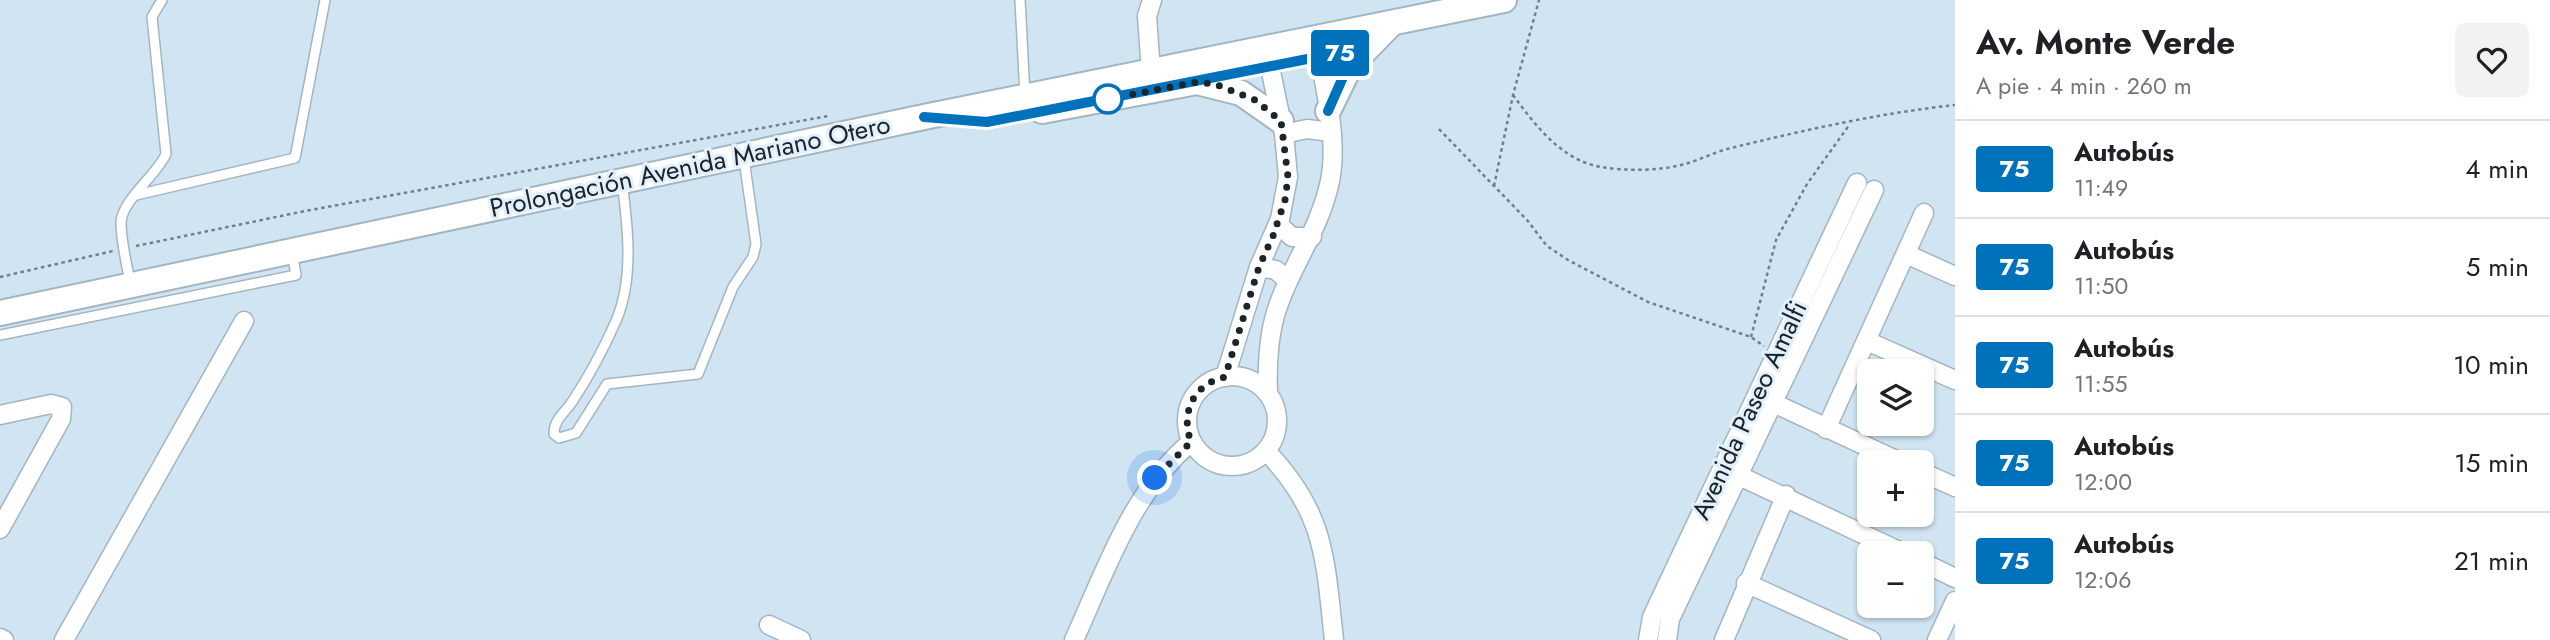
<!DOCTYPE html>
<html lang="es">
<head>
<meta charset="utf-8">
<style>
	body { margin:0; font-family:Jost,sans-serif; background:#f2f2f2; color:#202124; height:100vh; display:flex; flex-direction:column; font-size:26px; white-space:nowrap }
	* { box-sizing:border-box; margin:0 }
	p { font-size:23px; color:#757577 }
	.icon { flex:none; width:38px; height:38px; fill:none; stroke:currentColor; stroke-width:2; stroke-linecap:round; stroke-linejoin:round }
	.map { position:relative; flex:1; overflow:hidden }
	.panel { display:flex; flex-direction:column; background:#fff; width:595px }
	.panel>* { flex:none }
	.badge { padding:0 14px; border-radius:5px; font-size:24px; line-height:46px }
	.tools { position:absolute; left:1857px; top:359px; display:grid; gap:14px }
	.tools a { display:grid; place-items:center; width:77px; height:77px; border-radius:10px; background:#fff; box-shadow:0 2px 5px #0004; font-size:35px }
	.you { position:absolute; width:35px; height:35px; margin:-18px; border:5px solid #fff; border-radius:50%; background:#1a73e8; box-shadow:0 0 0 10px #1a73e833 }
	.map>.badge { position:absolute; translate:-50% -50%; box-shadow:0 0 0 4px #fff }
	.round { display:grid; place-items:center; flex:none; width:74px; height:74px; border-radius:10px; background:#f2f2f2 }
	.head { display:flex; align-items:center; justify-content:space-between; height:119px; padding:0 21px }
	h1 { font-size:33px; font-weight:700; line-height:52px }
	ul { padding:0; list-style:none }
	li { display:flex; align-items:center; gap:21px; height:98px; padding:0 21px; border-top:2px solid #e0e0e0 }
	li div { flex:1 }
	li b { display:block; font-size:26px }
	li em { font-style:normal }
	li .badge { min-width:77px; font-weight:700; text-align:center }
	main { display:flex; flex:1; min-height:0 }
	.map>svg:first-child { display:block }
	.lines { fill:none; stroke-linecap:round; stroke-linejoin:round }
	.lane-casing { stroke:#a2b5c3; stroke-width:12 }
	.street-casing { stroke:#a2b5c3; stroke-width:21 }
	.secondary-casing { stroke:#a2b5c3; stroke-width:28 }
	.path { stroke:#727f88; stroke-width:2.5; stroke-dasharray:3.5 3.5; stroke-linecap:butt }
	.lane { stroke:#fff; stroke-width:9 }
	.street { stroke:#fff; stroke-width:18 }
	.secondary { stroke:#fff; stroke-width:24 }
	.line-casing { stroke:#fff; stroke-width:16 }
	.line { stroke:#0072bc; stroke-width:10 }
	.walk { stroke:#1d2429; stroke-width:7; stroke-dasharray:0 12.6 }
	.stop-dot { fill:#fff; stroke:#0072bc; stroke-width:3.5 }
	.labels { text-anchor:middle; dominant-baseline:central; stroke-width:6; stroke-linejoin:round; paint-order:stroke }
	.street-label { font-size:26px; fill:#1d2429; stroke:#e1f0fc }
</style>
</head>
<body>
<main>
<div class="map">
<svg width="1955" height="640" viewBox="0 0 1955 640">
	<rect width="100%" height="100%" fill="#d0e4f2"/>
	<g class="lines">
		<g class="lane-casing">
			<g id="lane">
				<path d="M1020 0 1025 96"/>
				<path d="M1212 78 1356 49"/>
				<path d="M622 182C628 227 634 279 616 321 604 348 588 378 572 402 564 414 554 419 554 434L559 438 576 433 607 384 698 374 733 287 753 257 756 244 744 159"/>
				<path d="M136 195 295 158 325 0"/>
				<path d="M130 283C127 264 121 242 121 223 121 201 157 175 166 154L152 17 162 0"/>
				<path d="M0 335 296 275 292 252"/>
			</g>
		</g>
		<g class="street-casing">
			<g id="street">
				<path d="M1151 72 1147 16 1152 0"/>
				<path d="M1284 134 1307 129 1331 132"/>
				<path d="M1278 224 1292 237H1312"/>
				<path d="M1906 254 1955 276"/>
				<path d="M1259 267 1276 270 1288 281"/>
				<path d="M1867 341 1955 380"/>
				<circle cx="1232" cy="421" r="45"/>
				<path d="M1225 377 1259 267 1280 219 1288 177 1284 134 1266 48"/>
				<path d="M1268 394C1267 366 1268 336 1277 309 1292 263 1319 232 1330 181 1339 135 1323 83 1316 37"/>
				<path d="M1765 399 1900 462"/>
				<path d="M0 415 51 404 62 407 61 419 0 529"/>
				<path d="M1826 429 1924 213"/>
				<path d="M1266 451C1326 513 1325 559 1334 640"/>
				<path d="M1729 471 1903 553"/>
				<path d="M1922 472 1955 487"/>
				<path d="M1922 562 1955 578"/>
				<path d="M1746 583 1871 640"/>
				<path d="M769 625 801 640"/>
				<path d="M0 638 4 640"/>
				<path d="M64 640 244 321"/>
				<path d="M1074 640C1106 570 1131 493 1191 442"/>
				<path d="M1648 640 1652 617 1857 183"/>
				<path d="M1667 640 1670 619 1874 190"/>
				<path d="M1724 640 1786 495"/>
				<path d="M1937 640 1955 601"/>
			</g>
		</g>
		<g class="secondary-casing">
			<g id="secondary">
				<path d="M1042 111 1197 82 1241 93 1281 121"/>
				<path d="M1328 111 1350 66 1392 23"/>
				<path d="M0 313 924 117 1504 0"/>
			</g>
		</g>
		<g class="path">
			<path d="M1513 95C1535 125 1561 160 1601 167 1625 171 1658 171 1681 165 1698 161 1714 152 1731 148 1805 130 1880 113 1955 105"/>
			<path d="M1439 129 1527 220 1547 246 1568 260 1648 302 1751 337 1764 346"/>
			<path d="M1494 186 1513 95 1539 0"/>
			<path d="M136 246 305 211 828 116"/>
			<path d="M0 277 113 251"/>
			<path d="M1751 337 1776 240 1807 184 1850 124"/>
		</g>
		<use href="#lane" class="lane"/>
		<use href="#street" class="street"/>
		<use href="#secondary" class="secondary"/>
	</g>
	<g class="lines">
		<g class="line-casing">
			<path id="line" d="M924 117 987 122 1368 47 1343 77 1328 111"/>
		</g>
		<use href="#line" class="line"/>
		<path class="walk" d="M1108 99 1197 82 1215 84 1255 100 1281 121 1288 177 1285 200 1273 236 1259 267 1225 377C1194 384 1180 412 1191 442L1155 478"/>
	</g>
	<circle class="stop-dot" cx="1108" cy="99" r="14"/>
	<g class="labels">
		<g class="street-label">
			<text transform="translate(690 166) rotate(-12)">Prolongación Avenida Mariano Otero</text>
			<text transform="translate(1749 410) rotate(-65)">Avenida Paseo Amalfi</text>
		</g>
	</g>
</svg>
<div class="tools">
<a><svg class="icon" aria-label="layers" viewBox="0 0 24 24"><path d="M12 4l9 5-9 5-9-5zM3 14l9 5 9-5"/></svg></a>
<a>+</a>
<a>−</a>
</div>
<div class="you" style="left:1155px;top:478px"></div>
<b class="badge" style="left:1340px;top:53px;background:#0072bc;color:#fff">75</b>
</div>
<section class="panel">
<div class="head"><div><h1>Av. Monte Verde</h1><p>A pie · 4 min · 260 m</p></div><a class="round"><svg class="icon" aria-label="heart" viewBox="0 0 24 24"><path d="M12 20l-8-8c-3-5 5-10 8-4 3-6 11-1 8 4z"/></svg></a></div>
<ul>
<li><span class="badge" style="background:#0072bc;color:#fff">75</span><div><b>Autobús</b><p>11:49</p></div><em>4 min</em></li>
<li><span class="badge" style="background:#0072bc;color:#fff">75</span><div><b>Autobús</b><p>11:50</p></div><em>5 min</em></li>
<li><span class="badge" style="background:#0072bc;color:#fff">75</span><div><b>Autobús</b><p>11:55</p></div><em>10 min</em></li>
<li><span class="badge" style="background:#0072bc;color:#fff">75</span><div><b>Autobús</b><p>12:00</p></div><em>15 min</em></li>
<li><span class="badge" style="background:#0072bc;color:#fff">75</span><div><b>Autobús</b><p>12:06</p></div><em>21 min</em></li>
</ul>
</section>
</main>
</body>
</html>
